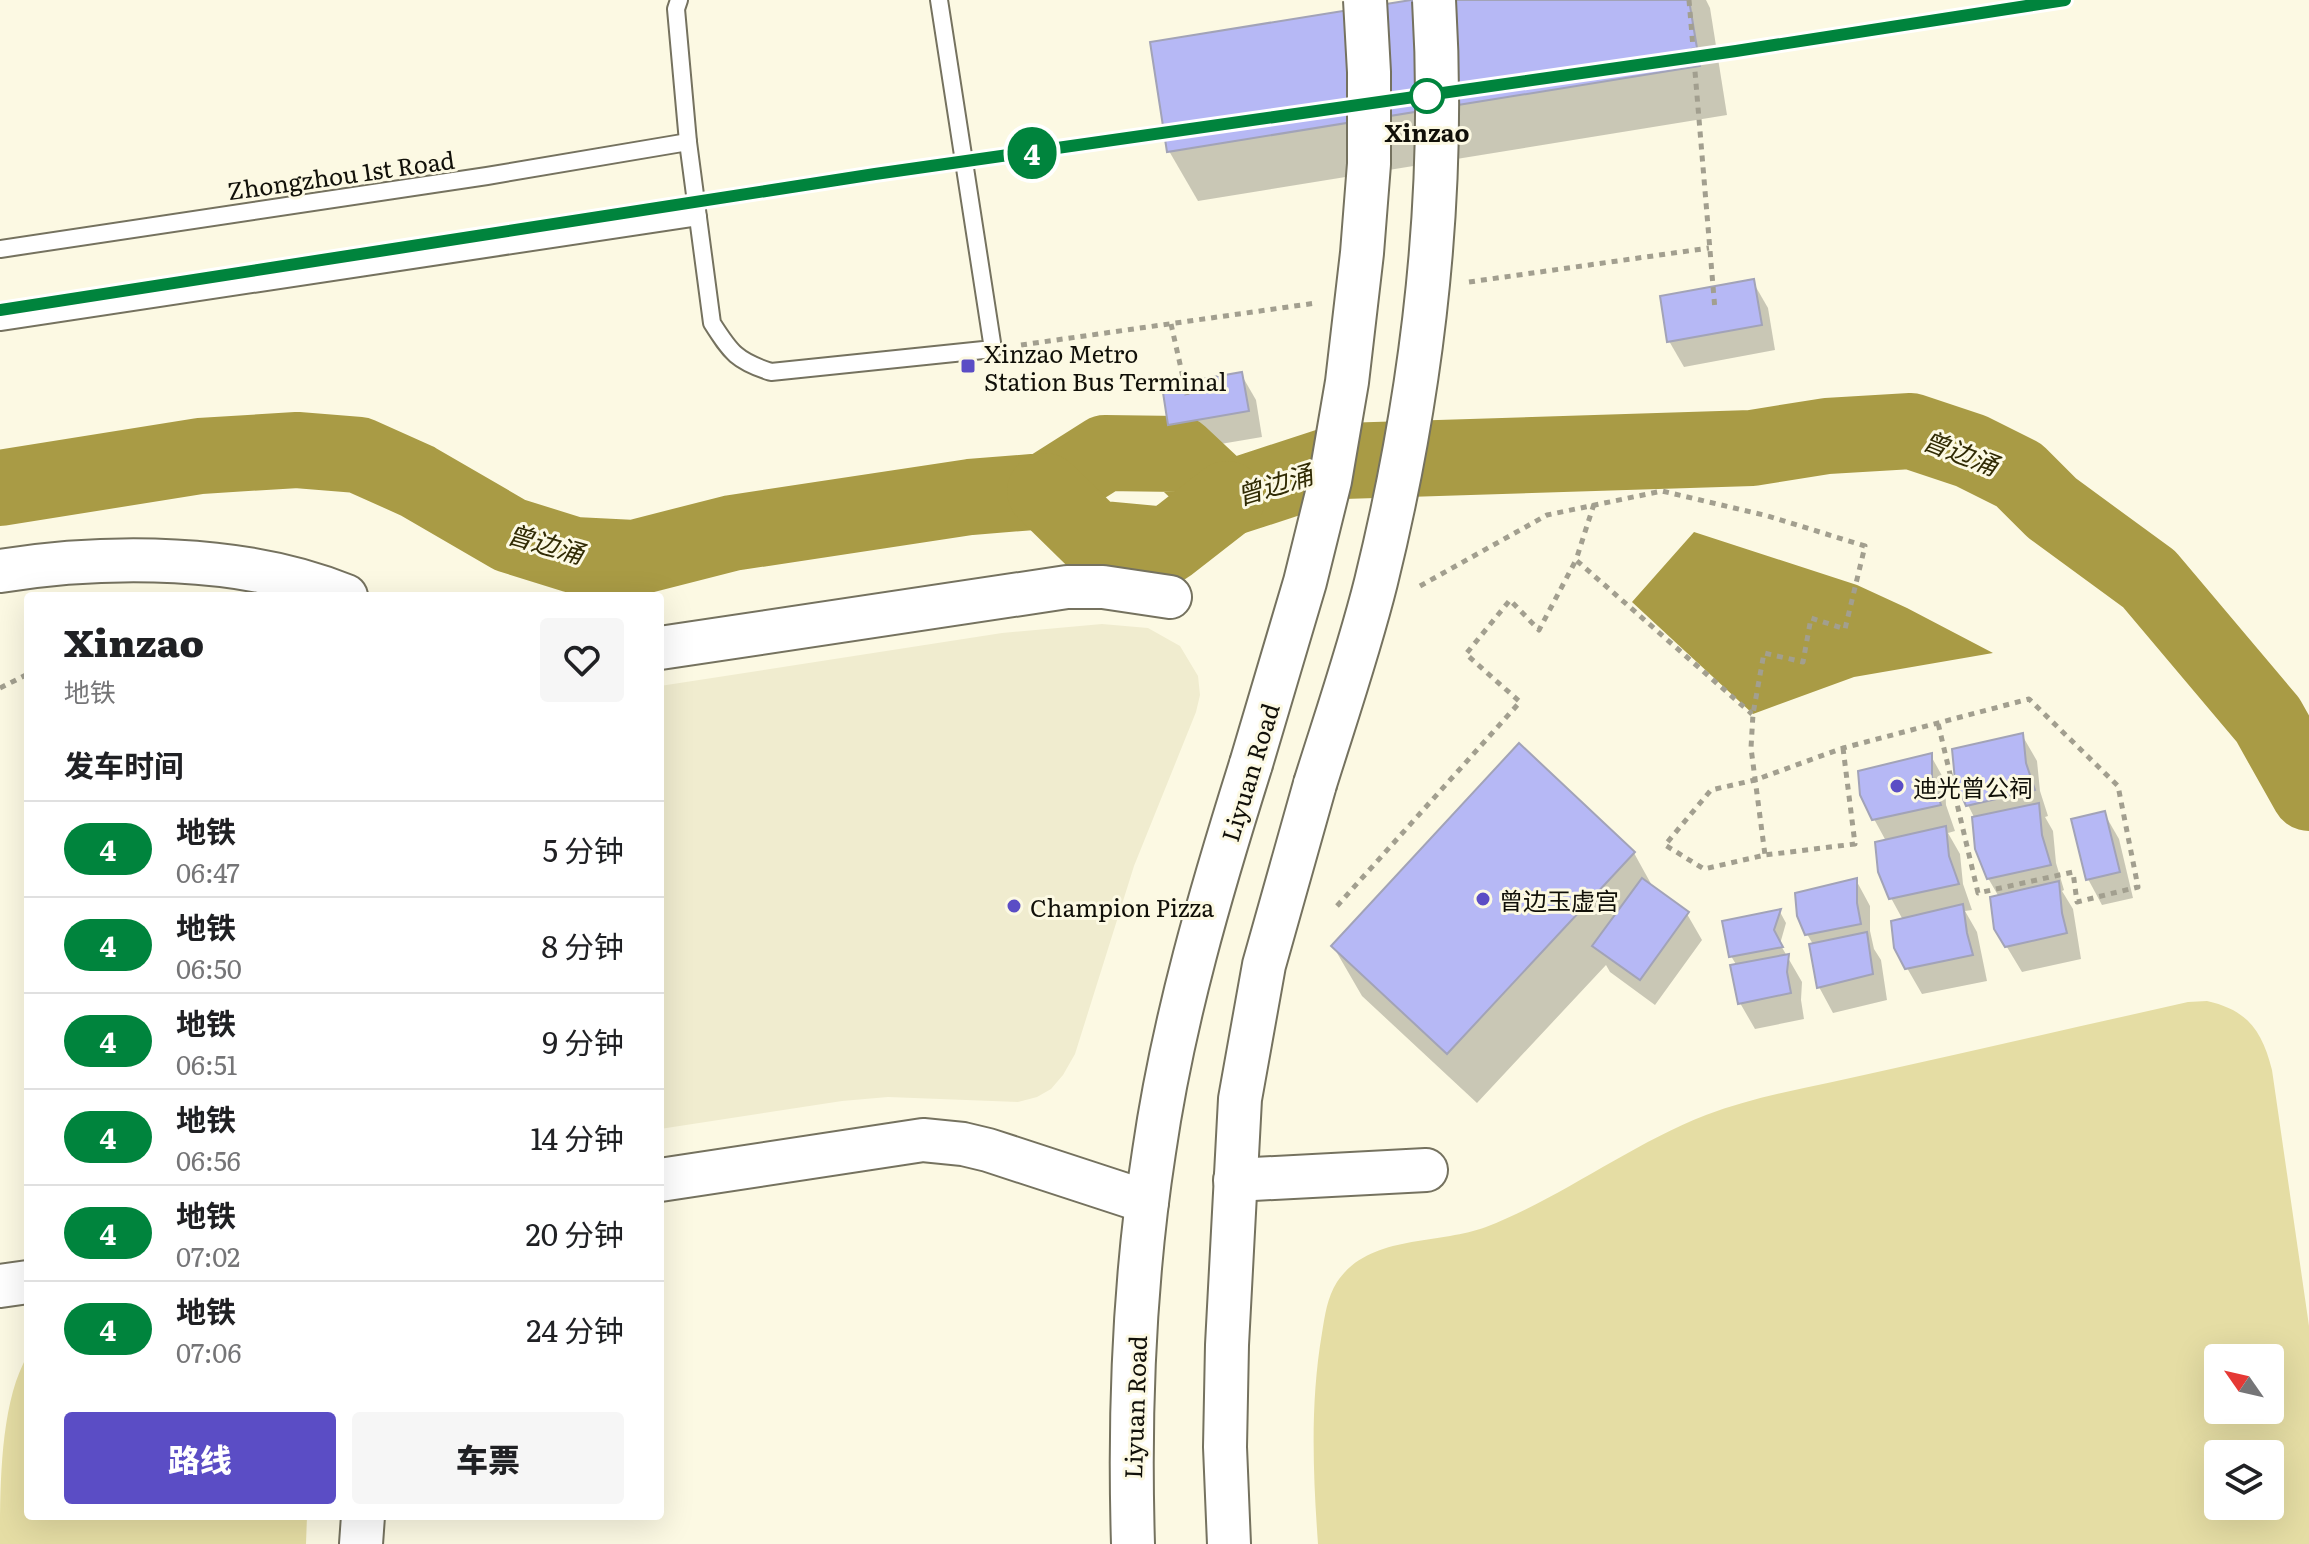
<!DOCTYPE html>
<html lang="zh">
<head>
<meta charset="utf-8">
<style>
	body { margin:0; font-family:Literata,"Noto Sans SC",serif; background:#f6f6f6; color:#202124; height:100vh; display:flex; flex-direction:column; font-size:30px; white-space:nowrap }
	* { box-sizing:border-box; margin:0 }
	p { font-size:26px; color:#757577 }
	.icon { flex:none; width:44px; height:44px; fill:none; stroke:currentColor; stroke-width:2; stroke-linecap:round; stroke-linejoin:round }
	.map { position:relative; flex:1; overflow:hidden }
	.side { position:absolute; left:24px; top:592px; width:640px; height:928px; display:flex; flex-direction:column; background:#fff; border-radius:8px; box-shadow:0 8px 32px #0002 }
	.side>* { flex:none }
	.badge { padding:0 16px; border-radius:26px; font-size:28px; line-height:52px }
	.needle { width:52px; rotate:304deg }
	.buttons { position:absolute; left:2204px; top:1344px; display:grid; gap:16px }
	.buttons a { display:grid; place-items:center; width:80px; height:80px; border-radius:8px; background:#fff; box-shadow:0 8px 32px #0002; font-size:40px }
	.map>.badge { position:absolute; translate:-50% -50%; box-shadow:0 0 0 4px #fff }
	h2 { padding:0 40px; font-size:30px; line-height:72px }
	.round { display:grid; place-items:center; flex:none; width:84px; height:84px; border-radius:8px; background:#f6f6f6 }
	.head { display:flex; align-items:center; justify-content:space-between; height:136px; padding:0 40px }
	h1 { font-size:38px; font-weight:800; line-height:60px }
	.cta { display:flex; gap:16px; margin-top:auto; padding:16px 40px }
	.cta a { flex:1; height:92px; border-radius:8px; background:#5b4dc5; color:#fff; font-size:32px; font-weight:800; line-height:92px; text-align:center }
	.cta a+a { background:#f6f6f6; color:#202124 }
	ul { padding:0; list-style:none }
	li { display:flex; align-items:center; gap:24px; height:96px; padding:0 40px; border-top:2px solid #e0e0e0 }
	li div { flex:1 }
	li b { display:block; font-size:30px }
	li em { font-style:normal }
	li .badge { min-width:88px; font-weight:700; text-align:center }
	.map>svg:first-child { display:block }
	.built { fill:#f0eccf }
	.green { fill:#e5dda4; fill-rule:evenodd }
	.water { fill:#a99b45 }
	.shadow { fill:#0003 }
	.lines { fill:none; stroke-linecap:round; stroke-linejoin:round }
	.river { stroke:#a99b45; stroke-width:76 }
	.building { fill:#b6b8f5; stroke:#a2a3b7; stroke-width:2 }
	.service-casing { stroke:#75725f; stroke-width:20 }
	.tertiary-casing { stroke:#75725f; stroke-width:46 }
	.path { stroke:#a29f8f; stroke-width:5; stroke-dasharray:6 6; stroke-linecap:butt }
	.service { stroke:#fff; stroke-width:16 }
	.tertiary { stroke:#fff; stroke-width:42 }
	.tertiary-bridge-casing { stroke:#75725f; stroke-width:46; stroke-linecap:butt }
	.tertiary-bridge { stroke:#fff; stroke-width:42 }
	.line-casing { stroke:#fff; stroke-width:18 }
	.line { stroke:#00843d; stroke-width:12 }
	.stop-dot { fill:#fff; stroke:#00843d; stroke-width:4 }
	.poi-dot { fill:#5b4dc5; stroke:#fcf9e3; stroke-width:3 }
	.labels { text-anchor:middle; dominant-baseline:central; stroke-width:6; stroke-linejoin:round; paint-order:stroke }
	.stop-label { font-size:24px; font-weight:bold; fill:#111009; stroke:#fcf9e3 }
	.street-label { font-size:24px; fill:#111009; stroke:#fcf9e3 }
	.poi-label { font-size:24px; fill:#111009; stroke:#fcf9e3; text-anchor:start }
	.water-label { font-size:26px; font-style:italic; fill:#312b04; stroke:#fcf9e3 }
</style>
</head>
<body>
<div class="map">
<svg width="2309" height="1544" viewBox="0 0 2309 1544">
	<rect width="100%" height="100%" fill="#fcf9e3"/>
	<path class="built" d="M1102 624 1148 628 1180 646 1198 676 1200 695 1196 712 1134 866 1075 1054 1063 1075 1051 1089 1037 1097 1018 1102 888 1097 842 1101 660 1129V686L1002 633Z"/>
	<g class="green">
		<path d="M2207 1001C2247 1010 2262 1030 2272 1070L2309 1326V1544H1318C1313 1474 1310 1403 1322 1333 1325 1315 1327 1298 1337 1282 1369 1234 1438 1245 1486 1227 1563 1197 1629 1145 1706 1115 1762 1094 1823 1085 1882 1071 1984 1048 2086 1025 2188 1002ZM2218 1358H2270V1410H2218ZM2218 1454H2270V1506H2218Z"/>
		<path d="M28 1355V1516H307L306 1544H0C0 1487 0 1401 28 1355Z"/>
	</g>
	<path class="water" d="M1694 532 1857 585 1907 608 1993 653 1854 677 1753 714 1632 602Z"/>
	<g class="shadow">
		<path d="M1423 0H1706L1710 8 1727 115 1198 201 1169 151Z"/>
		<path d="M1753 282 1768 308 1775 350 1684 367 1669 341Z"/>
		<path d="M1241 374 1256 400 1262 437 1185 450 1170 424Z"/>
		<path d="M2022 735 2037 761 2040 791 2048 816 2045 817 2053 831 2056 863 2064 890 2062 891 2073 909 2081 959 2022 972 1996 929 1999 897 1988 878 1975 819 1968 805Z"/>
		<path d="M1519 746 1634 853 1655 891 1687 914 1702 940 1655 1005 1610 972 1606 965 1477 1103 1362 996 1333 946Z"/>
		<path d="M1931 756 1945 781 1946 805 1955 831 1948 833 1960 854 1963 884 1972 910 1965 911 1977 932 1987 981 1922 994 1907 968 1903 920 1891 898 1886 841 1874 819Z"/>
		<path d="M2104 813 2119 839 2133 898 2102 905 2088 879Z"/>
		<path d="M1856 880 1870 906V931L1874 949 1881 960 1887 1000 1833 1013 1819 987 1814 946 1807 934Z"/>
		<path d="M1780 912 1786 923 1780 944 1802 982 1801 1000 1804 1019 1755 1029 1740 1003 1737 966 1731 956Z"/>
	</g>
	<g class="lines">
		<g class="river">
			<path d="M0 488 200 456 297 450 359 455 417 481 510 535 574 555 634 558 732 533 970 497 1045 491 1105 453 1179 454 1227 499 1343 461 1752 448 1827 436 1911 431 1971 451 2019 475 2052 508 2149 579 2268 720 2309 793"/>
			<path d="M1045 491 1093 538 1168 545 1227 499"/>
		</g>
	</g>
	<g class="building">
		<path d="M1411 0H1689L1700 66 1167 152 1150 42Z"/>
		<path d="M1754 279 1762 325 1667 342 1660 296Z"/>
		<path d="M1242 372 1249 411 1168 425 1162 386Z"/>
		<path d="M2023 733 2026 763 2035 790 1966 806 1955 780 1952 749Z"/>
		<path d="M1519 743 1635 852 1447 1054 1331 946Z"/>
		<path d="M1932 753V777L1941 805 1872 820 1860 795 1858 771Z"/>
		<path d="M2039 803 2042 835 2051 865 1987 879 1975 849 1972 817Z"/>
		<path d="M2105 811 2120 872 2086 880 2071 819Z"/>
		<path d="M1946 826 1949 856 1959 884 1889 899 1878 872 1875 842Z"/>
		<path d="M1642 878 1689 912 1640 980 1592 946Z"/>
		<path d="M1857 878V903L1861 924 1805 935 1797 916 1795 893Z"/>
		<path d="M2059 881 2062 913 2067 933 2005 947 1994 929 1990 897Z"/>
		<path d="M1963 904 1967 933 1973 955 1905 969 1894 948 1891 921Z"/>
		<path d="M1781 909 1774 930 1783 947 1729 957 1722 921Z"/>
		<path d="M1867 932 1873 974 1817 988 1809 944Z"/>
		<path d="M1789 954 1787 972 1791 993 1738 1004 1730 965Z"/>
	</g>
	<g class="lines">
		<g class="service-casing">
			<g id="service">
				<path d="M679 0 676 9 688 142 712 323C731 353 737 361 771 372L993 349 939 0"/>
				<path d="M0 249 487 176 688 142"/>
				<path d="M0 322 698 217"/>
			</g>
		</g>
		<g class="tertiary-casing">
			<g id="tertiary">
				<path d="M0 571C107 554 245 554 346 596"/>
				<path d="M660 648 1067 587H1103L1170 597"/>
				<path d="M660 1180 923 1140 963 1144 988 1150 1147 1202"/>
				<path d="M1235 1180 1426 1170"/>
				<path d="M0 1286 28 1282"/>
				<path d="M361 1544 363 1516"/>
				<path d="M1133 1544C1129 1413 1134 1281 1154 1152 1173 1020 1211 891 1251 764"/>
				<path d="M1229 1544 1225 1447 1227 1345 1240 1099 1264 965 1315 784"/>
			</g>
		</g>
		<g class="path">
			<path d="M1689 0 1715 310"/>
			<path d="M1469 282 1709 248"/>
			<path d="M1171 324 1187 395"/>
			<path d="M1021 345 1316 303"/>
			<path d="M1594 504 1576 560 1752 714"/>
			<path d="M1420 586 1547 515 1662 491 1768 516 1865 546 1845 629 1811 618 1803 662 1764 653 1753 714 1751 748 1765 855"/>
			<path d="M0 688 28 674"/>
			<path d="M1843 748 1855 844 1765 855 1704 869 1665 845 1711 790 1755 780 1843 748 2029 699 2118 786 2138 887 2077 902 2073 872 1978 893 1938 723"/>
			<path d="M1337 906 1520 702 1466 654 1510 600 1539 630 1576 560"/>
		</g>
		<use href="#service" class="service"/>
		<use href="#tertiary" class="tertiary"/>
		<g class="tertiary-bridge-casing">
			<g id="tertiary-bridge">
				<path d="M1251 764 1305 582 1330 481 1347 382 1362 253 1369 164V72L1365 0"/>
				<path d="M1315 784C1336 717 1359 650 1376 582 1423 391 1446 196 1434 0"/>
			</g>
		</g>
		<use href="#tertiary-bridge" class="tertiary-bridge"/>
	</g>
	<g class="lines">
		<g class="line-casing">
			<path id="line" d="M0 310 875 174 1736 51 2065 0"/>
		</g>
		<use href="#line" class="line"/>
	</g>
	<circle class="stop-dot" cx="1427" cy="96" r="16"/>
	<g class="poi-dot">
		<rect x="960" y="358" width="16" height="16" rx="4"/>
		<circle cx="1897" cy="786" r="8"/>
		<circle cx="1483" cy="899" r="8"/>
		<circle cx="1014" cy="906" r="8"/>
	</g>
	<g class="labels">
		<g class="stop-label">
			<text x="1427" y="131">Xinzao</text>
		</g>
		<g class="street-label">
			<text transform="translate(341 174) rotate(-8)">Zhongzhou 1st Road</text>
			<text transform="translate(1249 772) rotate(-73)">Liyuan Road</text>
			<text transform="translate(1134 1407) rotate(-88)">Liyuan Road</text>
		</g>
		<g class="poi-label">
			<text x="984" y="352">Xinzao Metro<tspan x="984" dy="28">Station Bus Terminal</tspan></text>
			<text x="1913" y="786">迪光曾公祠</text>
			<text x="1499" y="899">曾边玉虚宫</text>
			<text x="1030" y="906">Champion Pizza</text>
		</g>
		<g class="water-label">
			<text transform="translate(1961 451) rotate(21)">曾边涌</text>
			<text transform="translate(1274 483) rotate(-17)">曾边涌</text>
			<text transform="translate(546 542) rotate(16)">曾边涌</text>
		</g>
	</g>
</svg>
<div class="buttons">
<a><svg class="needle" viewBox="-14 -14 28 28"><path d="M0-13l5 13h-10z" fill="#e53935"/><path d="M0 13l5-13h-10z" fill="#757577"/></svg></a>
<a><svg class="icon" aria-label="layers" viewBox="0 0 24 24"><path d="M12 4l9 5-9 5-9-5zM3 14l9 5 9-5"/></svg></a>
</div>
<b class="badge" style="left:1032px;top:153px;background:#00843d;color:#fff">4</b>
<section class="side">
<div class="head"><div><h1>Xinzao</h1><p>地铁</p></div><a class="round"><svg class="icon" aria-label="heart" viewBox="0 0 24 24"><path d="M12 20l-8-8c-3-5 5-10 8-4 3-6 11-1 8 4z"/></svg></a></div>
<h2>发车时间</h2>
<ul>
<li><span class="badge" style="background:#00843d;color:#fff">4</span><div><b>地铁</b><p>06:47</p></div><em>5 分钟</em></li>
<li><span class="badge" style="background:#00843d;color:#fff">4</span><div><b>地铁</b><p>06:50</p></div><em>8 分钟</em></li>
<li><span class="badge" style="background:#00843d;color:#fff">4</span><div><b>地铁</b><p>06:51</p></div><em>9 分钟</em></li>
<li><span class="badge" style="background:#00843d;color:#fff">4</span><div><b>地铁</b><p>06:56</p></div><em>14 分钟</em></li>
<li><span class="badge" style="background:#00843d;color:#fff">4</span><div><b>地铁</b><p>07:02</p></div><em>20 分钟</em></li>
<li><span class="badge" style="background:#00843d;color:#fff">4</span><div><b>地铁</b><p>07:06</p></div><em>24 分钟</em></li>
</ul>
<div class="cta"><a>路线</a><a>车票</a></div>
</section>
</div>
</body>
</html>
